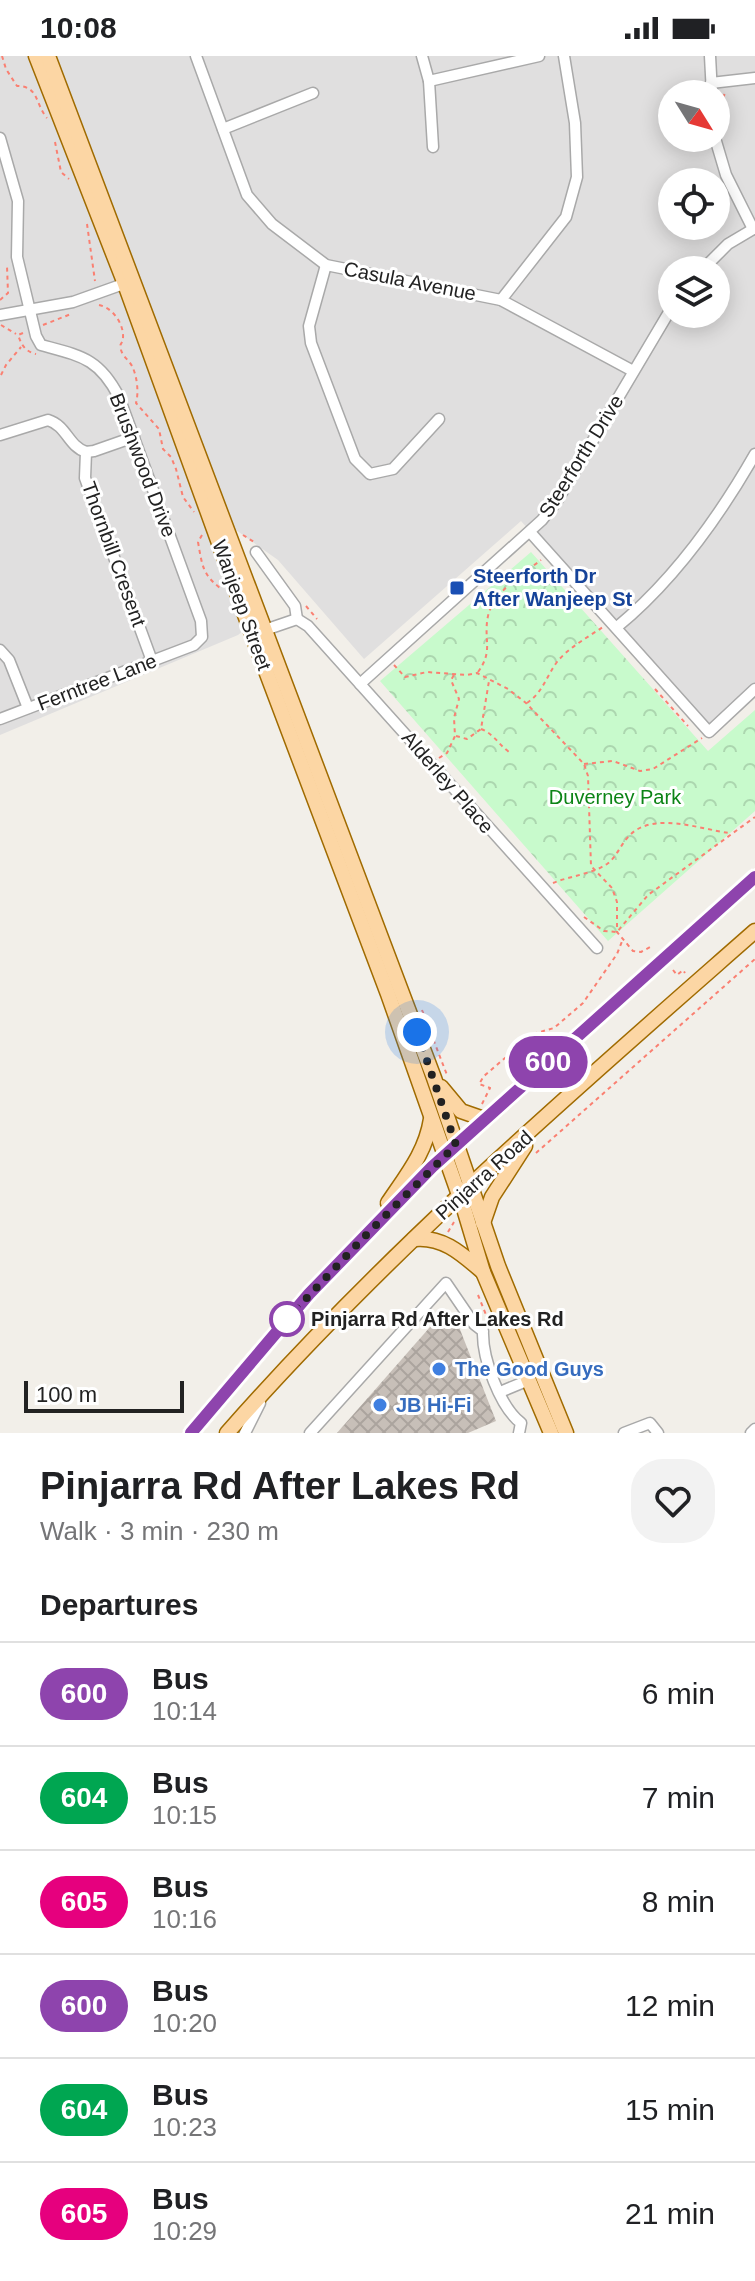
<!DOCTYPE html>
<html lang="en">
<head>
<meta charset="utf-8">
<style>
	body { margin:0; font-family:Arial,sans-serif; background:#f2f2f2; color:#202124; height:100vh; display:flex; flex-direction:column; font-size:30px; white-space:nowrap }
	* { box-sizing:border-box; margin:0 }
	p { font-size:26px; color:#757577 }
	.icon { flex:none; width:44px; height:44px; fill:none; stroke:currentColor; stroke-width:2; stroke-linecap:round; stroke-linejoin:round }
	.map { position:relative; height:1377px; overflow:hidden }
	.drawer { display:flex; flex-direction:column; background:#fff; flex:1 }
	.drawer>* { flex:none }
	.badge { padding:0 16px; border-radius:26px; font-size:28px; line-height:52px }
	.needle { width:52px; rotate:127deg }
	.buttons { position:absolute; left:658px; top:24px; display:grid; gap:16px }
	.buttons a { display:grid; place-items:center; width:72px; height:72px; border-radius:50%; background:#fff; box-shadow:0 4px 20px #0003; font-size:40px }
	.scale { position:absolute; left:24px; bottom:20px; width:160px; box-sizing:border-box; padding-left:8px; border:4px solid #222; border-top:0; font-size:22px; line-height:28px; white-space:nowrap; color:#222; -webkit-text-stroke:6px #fff; paint-order:stroke }
	.you { position:absolute; width:40px; height:40px; margin:-20px; border:6px solid #fff; border-radius:50%; background:#1a73e8; box-shadow:0 0 0 12px #1a73e833 }
	.map>.badge { position:absolute; translate:-50% -50%; box-shadow:0 0 0 4px #fff }
	h2 { padding:0 40px; font-size:30px; line-height:72px }
	.round { display:grid; place-items:center; flex:none; width:84px; height:84px; border-radius:32px; background:#f2f2f2 }
	.summary { display:flex; align-items:center; justify-content:space-between; height:136px; padding:0 40px }
	h1 { font-size:38px; font-weight:700; line-height:60px }
	ul { padding:0; list-style:none }
	li { display:flex; align-items:center; gap:24px; height:104px; padding:0 40px; border-top:2px solid #e0e0e0 }
	li div { flex:1 }
	li b { display:block; font-size:30px }
	li em { font-style:normal }
	li .badge { min-width:88px; font-weight:700; text-align:center }
	.status { display:flex; justify-content:space-between; align-items:center; height:56px; padding:0 40px; background:#fff; direction:ltr }
	.status svg { height:22px; fill:currentColor }
	.map>svg:first-child { display:block }
	.residential { fill:#e0dfdf; fill-rule:evenodd }
	.park { fill:url(#park-crowns) }
	.building { fill:url(#building-cross-hatch) }
	.lines { fill:none; stroke-linecap:round; stroke-linejoin:round }
	.minor-casing { stroke:#a9a9a9; stroke-width:13 }
	.major-casing { stroke:#a06b00; stroke-width:17 }
	.path { stroke:#fa8072; stroke-width:2; stroke-dasharray:4 4; stroke-linecap:butt }
	.minor { stroke:#fff; stroke-width:10 }
	.major { stroke:#fcd6a4; stroke-width:14 }
	.line-casing { stroke:#fff; stroke-width:18 }
	.line { stroke:#8e44ad; stroke-width:12 }
	.walk { stroke:#222; stroke-width:8; stroke-dasharray:0 14.4 }
	.transit-dot { fill:#1a4fb4; stroke:#fff; stroke-width:3 }
	.stop-dot { fill:#fff; stroke:#8e44ad; stroke-width:4 }
	.shop-dot { fill:#3f7fe0; stroke:#fff; stroke-width:3 }
	.labels { text-anchor:middle; dominant-baseline:central; stroke-width:6; stroke-linejoin:round; paint-order:stroke }
	.street-label { font-size:20px; fill:#222; stroke:#fff }
	.transit-label { font-size:20px; font-weight:bold; fill:#164399; stroke:#fff; text-anchor:start }
	.park-label { font-size:20px; fill:#0c8416; stroke:#fff }
	.stop-label { font-size:20px; font-weight:bold; fill:#222; stroke:#fff; text-anchor:start }
	.shop-label { font-size:20px; font-weight:bold; fill:#366cbe; stroke:#fff; text-anchor:start }
</style>
</head>
<body>
<div class="status"><b>10:08</b><svg viewBox="0 0 49 12"><path d="M0 12V9h3v3zM5 12V6h3v6zM10 12V3h3v9zM15 12V0h3v12zM26 1h20v11H26zM47 4h2v5h-2z"/></svg></div>
<div class="map">
<svg width="755" height="1377" viewBox="0 0 755 1377">
	<defs>
		<pattern id="park-crowns" width="20" height="18" patternUnits="userSpaceOnUse" patternTransform="scale(2)"><rect width="20" height="18" fill="#c8facc"/><path d="M2 6a3 3 0 1 1 6 0M12 15a3 3 0 1 1 6 0" fill="none" stroke="#acd6af"/></pattern>
		<pattern id="building-cross-hatch" width="8" height="8" patternUnits="userSpaceOnUse" patternTransform="scale(2)"><rect width="8" height="8" fill="#c7bfb8"/><path d="M0 0l8 8M0 8l8-8" fill="none" stroke="#aba49e"/></pattern>
	</defs>
	<rect width="100%" height="100%" fill="#f2efe9"/>
	<path class="residential" d="M0 0H755V633L709 676 521 465 364 603 278 504 226 467 255 565 238 579 0 679ZM672 38H716V82H672ZM672 126H716V170H672ZM672 214H716V258H672Z"/>
	<path class="park" d="M531 496 708 695 755 654V755L608 885 380 625Z"/>
	<path class="building" d="M430 1271H459L496 1365 468 1377H337Z"/>
	<g class="lines">
		<g class="minor-casing">
			<g id="minor">
				<path d="M196 0 247 139 272 168 326 209 501 244 633 315"/>
				<path d="M422 0 429 25 433 91"/>
				<path d="M710 0 712 38"/>
				<path d="M429 25 539 0"/>
				<path d="M711 27 755 22"/>
				<path d="M223 73 313 37"/>
				<path d="M0 82 18 145 17 201 36 280 41 289C81 300 99 302 119 341L201 565 202 581 194 589 0 663"/>
				<path d="M715 82 726 119 753 173"/>
				<path d="M326 209 309 270 311 287 355 403 370 418 393 413 439 363"/>
				<path d="M702 214 728 188 755 172"/>
				<path d="M501 244 566 161 577 121 575 67 564 0"/>
				<path d="M0 259 73 246 129 226"/>
				<path d="M0 379 48 364C67 370 68 390 86 396L85 422 152 605"/>
				<path d="M86 396 94 395 134 381"/>
				<path d="M530 476 709 676 755 633"/>
				<path d="M256 496 295 550 297 563"/>
				<path d="M617 571C673 525 719 461 755 398"/>
				<path d="M259 576 297 563 308 570 597 892"/>
				<path d="M0 594 9 604 28 652"/>
				<path d="M360 628 542 464 557 445 672 251"/>
				<path d="M500 1336 529 1324"/>
				<path d="M245 1377 260 1347"/>
				<path d="M310 1377 446 1227 474 1268 483 1275C482 1302 500 1351 521 1367L519 1377"/>
				<path d="M624 1377 650 1367 658 1377"/>
				<path d="M751 1377 755 1373"/>
			</g>
		</g>
		<g class="major-casing">
			<g id="major">
				<path d="M36 0 125 228 252 578 388 938 465 1156 483 1216 551 1377"/>
				<path d="M48 0 434 1022 498 1210 566 1377"/>
				<path d="M441 1031 461 1055 484 1063"/>
				<path d="M388 1147C406 1120 426 1096 431 1063"/>
				<path d="M483 1167 492 1141 525 1090"/>
				<path d="M414 1183C443 1180 462 1198 483 1216"/>
				<path d="M191 1377 309 1238 432 1111 755 821"/>
				<path d="M227 1377C387 1195 573 1035 755 875"/>
			</g>
		</g>
		<g class="path">
			<path d="M2 0 6 13 17 30C39 30 35 48 47 62"/>
			<path d="M722 73 720 49 725 37"/>
			<path d="M55 86 61 116 69 123"/>
			<path d="M87 168 95 225"/>
			<path d="M0 244 8 237 7 210"/>
			<path d="M99 249C113 252 124 268 123 282 122 290 119 286 121 294 123 301 129 304 132 310 137 320 139 336 136 347L159 373 163 393 171 401 176 413 183 441 194 456"/>
			<path d="M1 269 16 278"/>
			<path d="M43 269 71 258"/>
			<path d="M23 277 18 279C22 290 25 295 36 298"/>
			<path d="M1 319 6 309 21 291"/>
			<path d="M202 479 198 486C202 508 202 518 220 532"/>
			<path d="M243 479 254 486"/>
			<path d="M306 550 317 563"/>
			<path d="M394 609 405 621 427 616 467 619 477 617 508 633 526 647 584 708 588 720 591 810 612 832 617 846V876L633 895 641 896 652 890"/>
			<path d="M478 616C494 594 483 584 488 560 493 536 523 518 541 504"/>
			<path d="M655 633 688 670"/>
			<path d="M527 647C543 636 546 621 557 606 568 592 588 581 603 571"/>
			<path d="M481 673C494 678 498 688 509 696"/>
			<path d="M456 680 467 683 481 673 489 625"/>
			<path d="M439 702 447 697 455 680 454 662 459 643 451 624 454 619"/>
			<path d="M584 708 613 705 640 715 653 713 702 682"/>
			<path d="M553 827C570 820 592 818 607 808 617 801 621 787 631 778 655 756 700 773 729 777"/>
			<path d="M584 861 604 875 617 876 648 839 755 761"/>
			<path d="M673 914 677 919 683 914 685 917"/>
			<path d="M422 954 447 1019"/>
			<path d="M482 1048 490 1032 479 1028 484 1020 533 978 554 972 583 947 617 898 623 883"/>
			<path d="M536 1097 755 903"/>
			<path d="M448 1176 454 1166"/>
			<path d="M478 1239 489 1266"/>
		</g>
		<use href="#minor" class="minor"/>
		<use href="#major" class="major"/>
	</g>
	<g class="lines">
		<g class="line-casing">
			<path id="line" d="M191 1377 309 1238 432 1111 755 821"/>
		</g>
		<use href="#line" class="line"/>
		<path class="walk" d="M287 1263 368 1177 456 1089 417 976"/>
	</g>
	<rect class="transit-dot" x="449" y="524" width="16" height="16" rx="4"/>
	<circle class="stop-dot" cx="287" cy="1263" r="16"/>
	<g class="shop-dot">
		<circle cx="439" cy="1313" r="8"/>
		<circle cx="380" cy="1349" r="8"/>
	</g>
	<g class="labels">
		<g class="street-label">
			<text transform="translate(410 225) rotate(11)">Casula Avenue</text>
			<text transform="translate(581 400) rotate(-58)">Steerforth Drive</text>
			<text transform="translate(143 409) rotate(69)">Brushwood Drive</text>
			<text transform="translate(114 498) rotate(70)">Thornbill Cresent</text>
			<text transform="translate(242 549) rotate(70)">Wanjeep Street</text>
			<text transform="translate(97 626) rotate(-21)">Ferntree Lane</text>
			<text transform="translate(448 726) rotate(49)">Alderley Place</text>
			<text transform="translate(484 1119) rotate(-42)">Pinjarra Road</text>
		</g>
		<g class="transit-label">
			<text x="473" y="520">Steerforth Dr<tspan x="473" dy="23">After Wanjeep St</tspan></text>
		</g>
		<g class="park-label">
			<text x="615" y="741">Duverney Park</text>
		</g>
		<g class="stop-label">
			<text x="311" y="1263">Pinjarra Rd After Lakes Rd</text>
		</g>
		<g class="shop-label">
			<text x="455" y="1313">The Good Guys</text>
			<text x="396" y="1349">JB Hi-Fi</text>
		</g>
	</g>
</svg>
<div class="buttons">
<a><svg class="needle" viewBox="-14 -14 28 28"><path d="M0-13l5 13h-10z" fill="#e53935"/><path d="M0 13l5-13h-10z" fill="#757577"/></svg></a>
<a><svg class="icon" aria-label="locate" viewBox="0 0 24 24"><circle cx="12" cy="12" r="6"/><path d="M12 2v4M12 18v4M2 12h4M18 12h4"/></svg></a>
<a><svg class="icon" aria-label="layers" viewBox="0 0 24 24"><path d="M12 4l9 5-9 5-9-5zM3 14l9 5 9-5"/></svg></a>
</div>
<div class="scale">100 m</div>
<div class="you" style="left:417px;top:976px"></div>
<b class="badge" style="left:548px;top:1006px;background:#8e44ad;color:#fff">600</b>
</div>
<section class="drawer">
<div class="summary"><div><h1>Pinjarra Rd After Lakes Rd</h1><p>Walk · 3 min · 230 m</p></div><a class="round"><svg class="icon" aria-label="heart" viewBox="0 0 24 24"><path d="M12 20l-8-8c-3-5 5-10 8-4 3-6 11-1 8 4z"/></svg></a></div>
<h2>Departures</h2>
<ul>
<li><span class="badge" style="background:#8e44ad;color:#fff">600</span><div><b>Bus</b><p>10:14</p></div><em>6 min</em></li>
<li><span class="badge" style="background:#00a651;color:#fff">604</span><div><b>Bus</b><p>10:15</p></div><em>7 min</em></li>
<li><span class="badge" style="background:#e6007e;color:#fff">605</span><div><b>Bus</b><p>10:16</p></div><em>8 min</em></li>
<li><span class="badge" style="background:#8e44ad;color:#fff">600</span><div><b>Bus</b><p>10:20</p></div><em>12 min</em></li>
<li><span class="badge" style="background:#00a651;color:#fff">604</span><div><b>Bus</b><p>10:23</p></div><em>15 min</em></li>
<li><span class="badge" style="background:#e6007e;color:#fff">605</span><div><b>Bus</b><p>10:29</p></div><em>21 min</em></li>
</ul>
</section>
</body>
</html>
